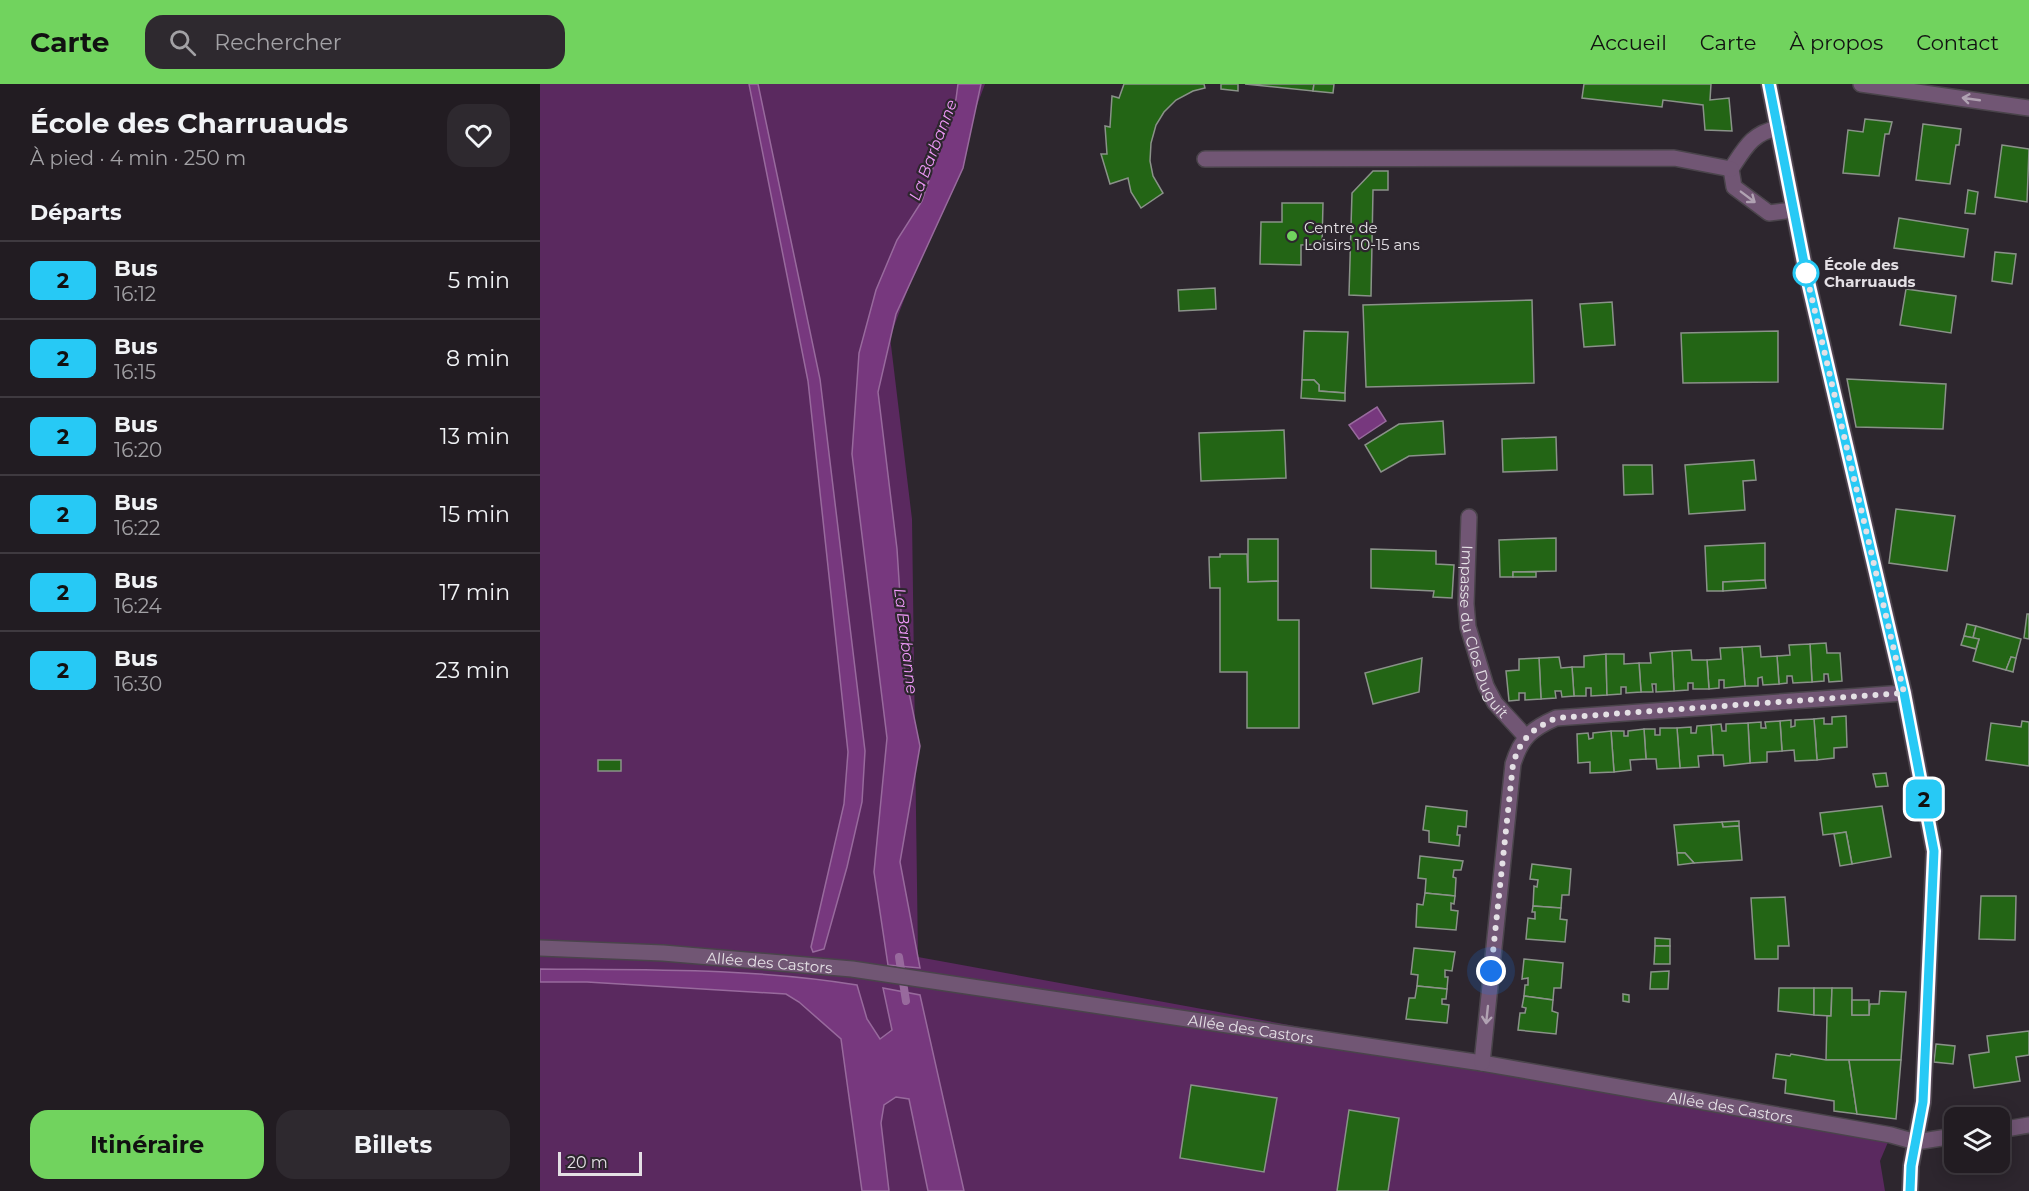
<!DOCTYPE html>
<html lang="fr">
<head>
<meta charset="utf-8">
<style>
	body { margin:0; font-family:Montserrat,sans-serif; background:#2e292f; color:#f1f3f6; height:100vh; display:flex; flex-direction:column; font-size:22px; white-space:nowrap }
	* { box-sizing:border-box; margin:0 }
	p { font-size:20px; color:#a2a1a5 }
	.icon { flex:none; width:33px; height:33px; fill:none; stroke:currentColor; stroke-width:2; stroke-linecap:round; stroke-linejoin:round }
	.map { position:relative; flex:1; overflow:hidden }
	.panel { display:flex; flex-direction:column; background:#221c22; width:540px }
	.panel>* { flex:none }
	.badge { padding:0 12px; border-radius:9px; font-size:21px; line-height:39px }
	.controls { position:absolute; left:1404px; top:1023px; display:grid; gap:12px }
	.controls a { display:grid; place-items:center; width:66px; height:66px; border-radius:12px; background:#221c22; box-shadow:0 3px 15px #0003,0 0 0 2px #3f3a40; font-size:30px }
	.scale { position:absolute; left:18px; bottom:15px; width:84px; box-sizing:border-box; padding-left:6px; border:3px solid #e4e0e5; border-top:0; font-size:16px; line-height:21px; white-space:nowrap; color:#e4e0e5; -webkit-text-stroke:4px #2d262e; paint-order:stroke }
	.you { position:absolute; width:30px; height:30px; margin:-15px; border:4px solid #fff; border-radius:50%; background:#1a73e8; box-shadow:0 0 0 9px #1a73e833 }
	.map>.badge { position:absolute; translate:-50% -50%; box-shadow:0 0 0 3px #fff }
	h2 { padding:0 30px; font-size:22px; line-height:54px }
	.round { display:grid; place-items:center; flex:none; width:63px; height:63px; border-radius:18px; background:#2e292f }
	.head { display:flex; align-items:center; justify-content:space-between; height:102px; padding:0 30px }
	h1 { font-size:28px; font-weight:700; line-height:45px }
	.cta { display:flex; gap:12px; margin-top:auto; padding:12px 30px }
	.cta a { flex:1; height:69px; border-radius:18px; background:#71d35e; color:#111; font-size:24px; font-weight:700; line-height:69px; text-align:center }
	.cta a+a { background:#2e292f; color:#f1f3f6 }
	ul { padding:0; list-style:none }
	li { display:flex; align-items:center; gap:18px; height:78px; padding:0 30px; border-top:2px solid #3f3a40 }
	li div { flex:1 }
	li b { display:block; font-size:22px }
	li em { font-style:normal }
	li .badge { min-width:66px; font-weight:700; text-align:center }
	header { display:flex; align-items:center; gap:36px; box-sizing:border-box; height:84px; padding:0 30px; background:#71d35e; color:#111 }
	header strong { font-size:28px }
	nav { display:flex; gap:33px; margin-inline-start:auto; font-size:21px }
	.search { width:420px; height:54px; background:#2e292f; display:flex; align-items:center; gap:15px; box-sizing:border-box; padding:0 21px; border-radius:18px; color:#a2a1a5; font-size:22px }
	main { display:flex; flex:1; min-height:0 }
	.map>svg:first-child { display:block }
	.green { fill:#5a295f }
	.water { fill:#77387e; stroke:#986a9d; stroke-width:1.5 }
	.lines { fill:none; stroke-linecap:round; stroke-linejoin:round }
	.stream { stroke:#986a9d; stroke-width:8 }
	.building { fill:#236515; stroke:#8a9289; stroke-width:1.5 }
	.minor-casing { stroke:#4a444b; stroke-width:18 }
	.minor { stroke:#715674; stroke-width:15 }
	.oneway { stroke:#b0a2b2 }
	.line-casing { stroke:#fff; stroke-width:14 }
	.line { stroke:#27c9f5; stroke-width:9 }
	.walk { stroke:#e4e0e5; stroke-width:6; stroke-dasharray:0 10.8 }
	.poi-dot { fill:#71d35e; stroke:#2d262e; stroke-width:2 }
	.stop-dot { fill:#fff; stroke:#27c9f5; stroke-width:3 }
	.labels { text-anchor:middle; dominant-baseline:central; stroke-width:4.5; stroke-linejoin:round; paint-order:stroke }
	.poi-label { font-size:15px; fill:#e4e0e5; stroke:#2d262e; text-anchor:start }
	.stop-label { font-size:15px; font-weight:bold; fill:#e4e0e5; stroke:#2d262e; text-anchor:start }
	.street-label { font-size:15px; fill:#e4e0e5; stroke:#2d262e }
	.water-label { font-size:16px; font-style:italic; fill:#f099f9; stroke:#2d262e }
</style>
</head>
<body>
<header>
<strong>Carte</strong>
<div class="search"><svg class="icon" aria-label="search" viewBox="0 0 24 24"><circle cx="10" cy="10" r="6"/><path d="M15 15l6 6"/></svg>Rechercher</div>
<nav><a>Accueil</a><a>Carte</a><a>À propos</a><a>Contact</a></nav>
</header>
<main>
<section class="panel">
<div class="head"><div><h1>École des Charruauds</h1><p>À pied · 4 min · 250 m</p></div><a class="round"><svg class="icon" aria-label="heart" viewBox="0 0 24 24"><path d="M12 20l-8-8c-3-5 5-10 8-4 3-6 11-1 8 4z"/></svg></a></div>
<h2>Départs</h2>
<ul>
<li><span class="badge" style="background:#27c9f5;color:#111">2</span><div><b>Bus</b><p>16:12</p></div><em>5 min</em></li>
<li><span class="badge" style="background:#27c9f5;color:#111">2</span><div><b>Bus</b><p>16:15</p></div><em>8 min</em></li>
<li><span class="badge" style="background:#27c9f5;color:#111">2</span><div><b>Bus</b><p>16:20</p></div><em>13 min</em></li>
<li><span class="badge" style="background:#27c9f5;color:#111">2</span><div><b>Bus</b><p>16:22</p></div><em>15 min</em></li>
<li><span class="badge" style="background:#27c9f5;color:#111">2</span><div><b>Bus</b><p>16:24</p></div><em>17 min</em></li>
<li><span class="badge" style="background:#27c9f5;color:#111">2</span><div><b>Bus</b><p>16:30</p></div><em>23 min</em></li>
</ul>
<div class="cta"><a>Itinéraire</a><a>Billets</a></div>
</section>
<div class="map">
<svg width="1489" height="1107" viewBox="0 0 1489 1107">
	<rect width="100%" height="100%" fill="#2d262e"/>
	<path class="green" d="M0 0H445L350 253 372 435 378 873 1351 1051 1340 1077 1345 1107H0Z"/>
	<g class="water">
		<path d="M209 0H218L280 295 325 667 322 718 307 783 284 865 273 868 271 863 304 720 308 668 268 297Z"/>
		<path d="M418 0H441L423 84 356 230 338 308 357 465 365 589 380 662 360 778 380 884 348 881 334 788 347 654 312 370 319 269 336 206 357 156 382 117 416 15Z"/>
		<path d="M837 323 846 337 819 355 809 341Z"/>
		<path d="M0 885C105 886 213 884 317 901L327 935 340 955 352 946 343 904 380 911 424 1107H388L369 1015 356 1013 344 1021 341 1039 349 1107H322L301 955 259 918 246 910 47 898H0Z"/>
	</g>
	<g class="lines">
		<path class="stream" d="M359 873 366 917"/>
	</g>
	<g class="building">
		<path d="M584 0H664L665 4 653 7 636 16 624 28 616 41 611 59 610 77 613 92 623 109 601 124 591 108 588 94 570 100 561 70H567L565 42 570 43 572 12 579 14Z"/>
		<path d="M681 0H698V7L681 5Z"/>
		<path d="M705 0H774L773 7Z"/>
		<path d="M774 0H794L793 9 773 7Z"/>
		<path d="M1044 0H1171L1170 16 1189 14 1192 47 1165 46 1163 21 1123 16 1122 23 1042 14Z"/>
		<path d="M1325 35 1352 38 1349 50H1345L1339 92 1303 89 1308 46 1323 48Z"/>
		<path d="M1383 40 1421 45 1419 61H1416L1410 100 1376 96Z"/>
		<path d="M1462 61 1489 65 1487 118 1455 113Z"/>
		<path d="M833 87H848V106H833L831 212 809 211 812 109Z"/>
		<path d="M1428 106 1438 108 1435 130 1425 129Z"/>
		<path d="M742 119H783L782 160 761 161V181L720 180 721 138H742Z"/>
		<path d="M1359 134 1428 145 1424 173 1354 164Z"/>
		<path d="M1455 168 1476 170 1472 200 1452 197Z"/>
		<path d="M675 204 676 225 639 227 638 206Z"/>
		<path d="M1366 205 1416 212 1411 249 1360 241Z"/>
		<path d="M992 216 994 299 826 303 823 221Z"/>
		<path d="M1072 218 1075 261 1044 263 1040 220Z"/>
		<path d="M764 247 808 248 805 309 779 307V301L774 296H762Z"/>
		<path d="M1238 247V298L1143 299 1141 249Z"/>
		<path d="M1307 295 1406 300 1403 345 1316 343Z"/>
		<path d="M762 296H774L779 301V307L805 309V317L761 314Z"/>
		<path d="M903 337 905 370 869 372 841 388 825 361 859 340Z"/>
		<path d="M744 346 746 394 661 397 659 349Z"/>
		<path d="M1016 353 1017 386 963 388 962 355Z"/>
		<path d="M1214 376 1216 396 1203 397 1205 426 1149 430 1145 381Z"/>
		<path d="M1083 381H1112L1113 410 1084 411Z"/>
		<path d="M1356 425 1415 432 1407 487 1349 479Z"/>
		<path d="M1016 454V487L973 488V493H960L959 456Z"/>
		<path d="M708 455H738V497L708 498Z"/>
		<path d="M1225 459V496L1183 498V507H1167L1165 462Z"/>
		<path d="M831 465 896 467V480L914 481 912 514 893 513 894 507 831 504Z"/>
		<path d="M680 470H707L708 498 738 497V536H759V644H707V588H680V504H670L669 473H680Z"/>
		<rect x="973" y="488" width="23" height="5"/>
		<path d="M1225 496 1226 504 1183 507V498Z"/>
		<path d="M1487 530H1489V555L1484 554Z"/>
		<path d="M1427 540 1436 542 1433 554 1424 552Z"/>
		<path d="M1436 542 1481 555 1476 574 1471 573 1466 586 1433 577 1439 555 1433 554Z"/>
		<path d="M1424 552 1439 555 1436 565 1421 561Z"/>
		<path d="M1286 559 1287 569H1300L1302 597 1289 598 1288 590H1284V597L1272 598 1270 560Z"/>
		<path d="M1270 560 1272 598 1253 599 1252 592H1247V599L1239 600 1237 572 1250 571 1249 561Z"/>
		<path d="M1220 562 1221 573 1237 572 1239 600 1223 601 1222 593 1218 594V602H1205L1202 563Z"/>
		<path d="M1202 563 1205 602 1184 604V596H1179V604L1169 605 1167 576 1181 575 1180 564Z"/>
		<path d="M1151 566 1152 576H1167L1169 605H1153V599H1148V606L1134 607 1132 567Z"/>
		<path d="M1132 567 1134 607 1116 608V600H1112L1113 608H1101L1099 579H1111L1110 569Z"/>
		<path d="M1066 570 1067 611 1051 612V604H1046V612H1034L1032 583H1044V572Z"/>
		<path d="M1066 570H1084V580L1099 579 1101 608 1086 609V603H1081V610L1067 611Z"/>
		<path d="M1019 573 1021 584 1032 583 1034 612 1022 613 1021 607H1015L1016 614 1001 615 999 574Z"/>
		<path d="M1471 573 1476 574 1473 588 1466 586Z"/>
		<path d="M882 574 879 608 833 620 825 589Z"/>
		<path d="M999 574 1001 615 985 616V609H979V616L969 617 966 587 979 586V575Z"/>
		<path d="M1306 632 1307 663 1294 664V674L1277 676 1274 635 1284 634V640H1292V633Z"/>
		<path d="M1274 635 1277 676 1255 677 1254 666 1242 667 1240 637 1251 636V643L1255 642V636Z"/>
		<path d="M1240 637 1242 667 1227 668V678L1210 679 1208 639 1221 638V644H1226L1225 638Z"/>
		<path d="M1482 637 1489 638V682L1446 676 1451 639 1481 643Z"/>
		<path d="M1208 639 1210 679 1184 682 1183 671H1173L1171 641 1181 640 1182 647H1186V640Z"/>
		<path d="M1171 641 1173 671 1158 672 1159 683 1140 684 1137 644 1151 643V649H1156L1157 642Z"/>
		<path d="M1120 644H1137L1140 684 1117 685 1116 675H1106L1104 645H1115V651H1120Z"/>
		<path d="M1104 645 1106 675 1090 676 1091 686 1074 688 1071 647H1084V652H1088V647Z"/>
		<path d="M1071 647 1074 688 1050 689V678L1038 679 1037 650 1048 649 1049 655 1053 654V649Z"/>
		<rect x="58" y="676" width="23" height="11"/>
		<path d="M1346 689 1348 702 1336 703 1333 690Z"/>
		<path d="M886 722 927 727 926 743 918 742 917 751H920L919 762 889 758V747L883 746Z"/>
		<path d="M1342 722 1351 773 1312 780 1306 748 1283 751 1280 729Z"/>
		<path d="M1199 737V742L1183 743 1182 738Z"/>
		<path d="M1182 738 1183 743 1199 742 1202 776 1154 779 1145 769H1137L1134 741Z"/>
		<path d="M1306 748 1312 780 1300 782 1294 750Z"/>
		<path d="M1137 769H1145L1154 779 1138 781Z"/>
		<path d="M880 772 923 777 921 786H914L913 793 916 794 915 812 885 809 886 795 878 794Z"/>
		<path d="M992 780 1031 785 1029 811H1022L1021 824 993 822 994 802 997 803 998 796 990 795Z"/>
		<path d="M885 809 915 812 914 820 911 819V826L918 827 916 846 876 843 877 820 883 821Z"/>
		<path d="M1441 812H1476L1475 856 1439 855Z"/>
		<path d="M1245 813 1249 862H1238V875H1215L1211 814Z"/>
		<path d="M993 822 1021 824 1020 835 1027 836 1025 858 986 855 988 834 995 835V828H992Z"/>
		<path d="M1115 854 1130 855V862H1115Z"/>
		<path d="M1115 862H1130V880H1114Z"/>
		<path d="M874 864 915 868 912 887 905 886V893H908L907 905 877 902 878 891 871 890Z"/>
		<path d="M984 875 1023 879 1021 904H1014L1013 916 984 912 985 901H988V894L982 895Z"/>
		<path d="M1129 887 1128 905H1110L1111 888Z"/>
		<path d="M877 902 907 905 906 915H902V920L909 921 907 939 866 935 869 914H875Z"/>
		<path d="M1239 904H1274V931L1238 927Z"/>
		<path d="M1274 904H1292L1291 932 1274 931Z"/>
		<path d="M1292 904H1312V931H1329L1330 920H1339L1340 907 1366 908 1361 976H1286L1287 932H1291Z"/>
		<path d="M1083 910 1089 911V918L1083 917Z"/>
		<path d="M984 912 1013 916 1012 927 1018 929 1016 950 978 946 980 929H985L986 924 982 923Z"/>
		<rect x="1312" y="916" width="17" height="15"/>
		<path d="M1489 947V971L1476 973 1480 997 1434 1004 1429 971 1449 968 1447 952Z"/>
		<path d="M1396 960 1415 962 1413 980 1394 978Z"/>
		<path d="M1236 970 1250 972 1251 970 1286 976H1309L1317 1030 1294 1027V1017L1245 1009 1246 996 1233 994Z"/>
		<path d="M1309 976H1361L1356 1035 1317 1030Z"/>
		<path d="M651 1001 737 1014 724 1088 640 1074Z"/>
		<path d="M809 1026 859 1034 848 1107H797Z"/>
	</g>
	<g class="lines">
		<g class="minor-casing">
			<g id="minor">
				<path d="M1229 0 1266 189 1364 609 1394 767 1383 1018 1371 1082 1370 1107"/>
				<path d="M1321 0 1489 24"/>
				<path d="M1238 44C1212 49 1205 64 1191 85L1194 103 1229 129 1253 126"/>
				<path d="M665 75 1134 74 1191 85"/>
				<path id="s1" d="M929 433 926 520 928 543 946 602 955 619 986 653"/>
				<path id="s2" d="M0 864 123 869 312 885 942 979 1351 1051 1376 1058 1414 1052"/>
				<path d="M942 979 973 680C981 654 991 645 1016 634L1364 609"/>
				<path d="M1460 1046 1489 1041"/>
			</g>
		</g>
		<use href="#minor" class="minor"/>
	</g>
	<defs><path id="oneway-shaft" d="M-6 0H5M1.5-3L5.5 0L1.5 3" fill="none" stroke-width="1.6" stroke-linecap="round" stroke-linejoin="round" transform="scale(1.5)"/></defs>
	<g class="oneway">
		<use href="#oneway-shaft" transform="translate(1431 15) rotate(-172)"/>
		<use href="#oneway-shaft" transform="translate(1208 113) rotate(37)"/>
		<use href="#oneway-shaft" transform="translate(947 931) rotate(96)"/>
	</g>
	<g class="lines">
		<g class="line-casing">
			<path id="line" d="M1229 0 1266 189 1364 609 1394 767 1383 1018 1371 1082 1370 1107"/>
		</g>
		<use href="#line" class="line"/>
		<path class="walk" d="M951 887 973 680C981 654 991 646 1016 634L1364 609 1266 189"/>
	</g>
	<circle class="poi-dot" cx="752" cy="152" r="6"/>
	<circle class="stop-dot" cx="1266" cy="189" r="12"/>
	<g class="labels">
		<g class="poi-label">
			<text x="764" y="143">Centre de<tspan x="764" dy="17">Loisirs 10-15 ans</tspan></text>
		</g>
		<g class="stop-label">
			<text x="1284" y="180">École des<tspan x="1284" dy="17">Charruauds</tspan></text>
		</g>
		<g class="street-label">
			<text stroke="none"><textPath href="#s1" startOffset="118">Impasse du Clos Duguit</textPath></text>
			<text stroke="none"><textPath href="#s2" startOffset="230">Allée des Castors</textPath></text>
			<text stroke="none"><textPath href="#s2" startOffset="716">Allée des Castors</textPath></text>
			<text stroke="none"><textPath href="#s2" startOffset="1202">Allée des Castors</textPath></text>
		</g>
		<g class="water-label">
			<text transform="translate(393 66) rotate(-69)">La Barbanne</text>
			<text transform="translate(366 557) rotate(83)">La Barbanne</text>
		</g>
	</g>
</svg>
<div class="controls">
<a><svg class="icon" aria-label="layers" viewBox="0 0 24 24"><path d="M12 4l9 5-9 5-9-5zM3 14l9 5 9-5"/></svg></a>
</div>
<div class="scale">20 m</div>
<div class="you" style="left:951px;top:887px"></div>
<b class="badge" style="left:1384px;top:715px;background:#27c9f5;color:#111">2</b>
</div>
</main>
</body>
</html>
